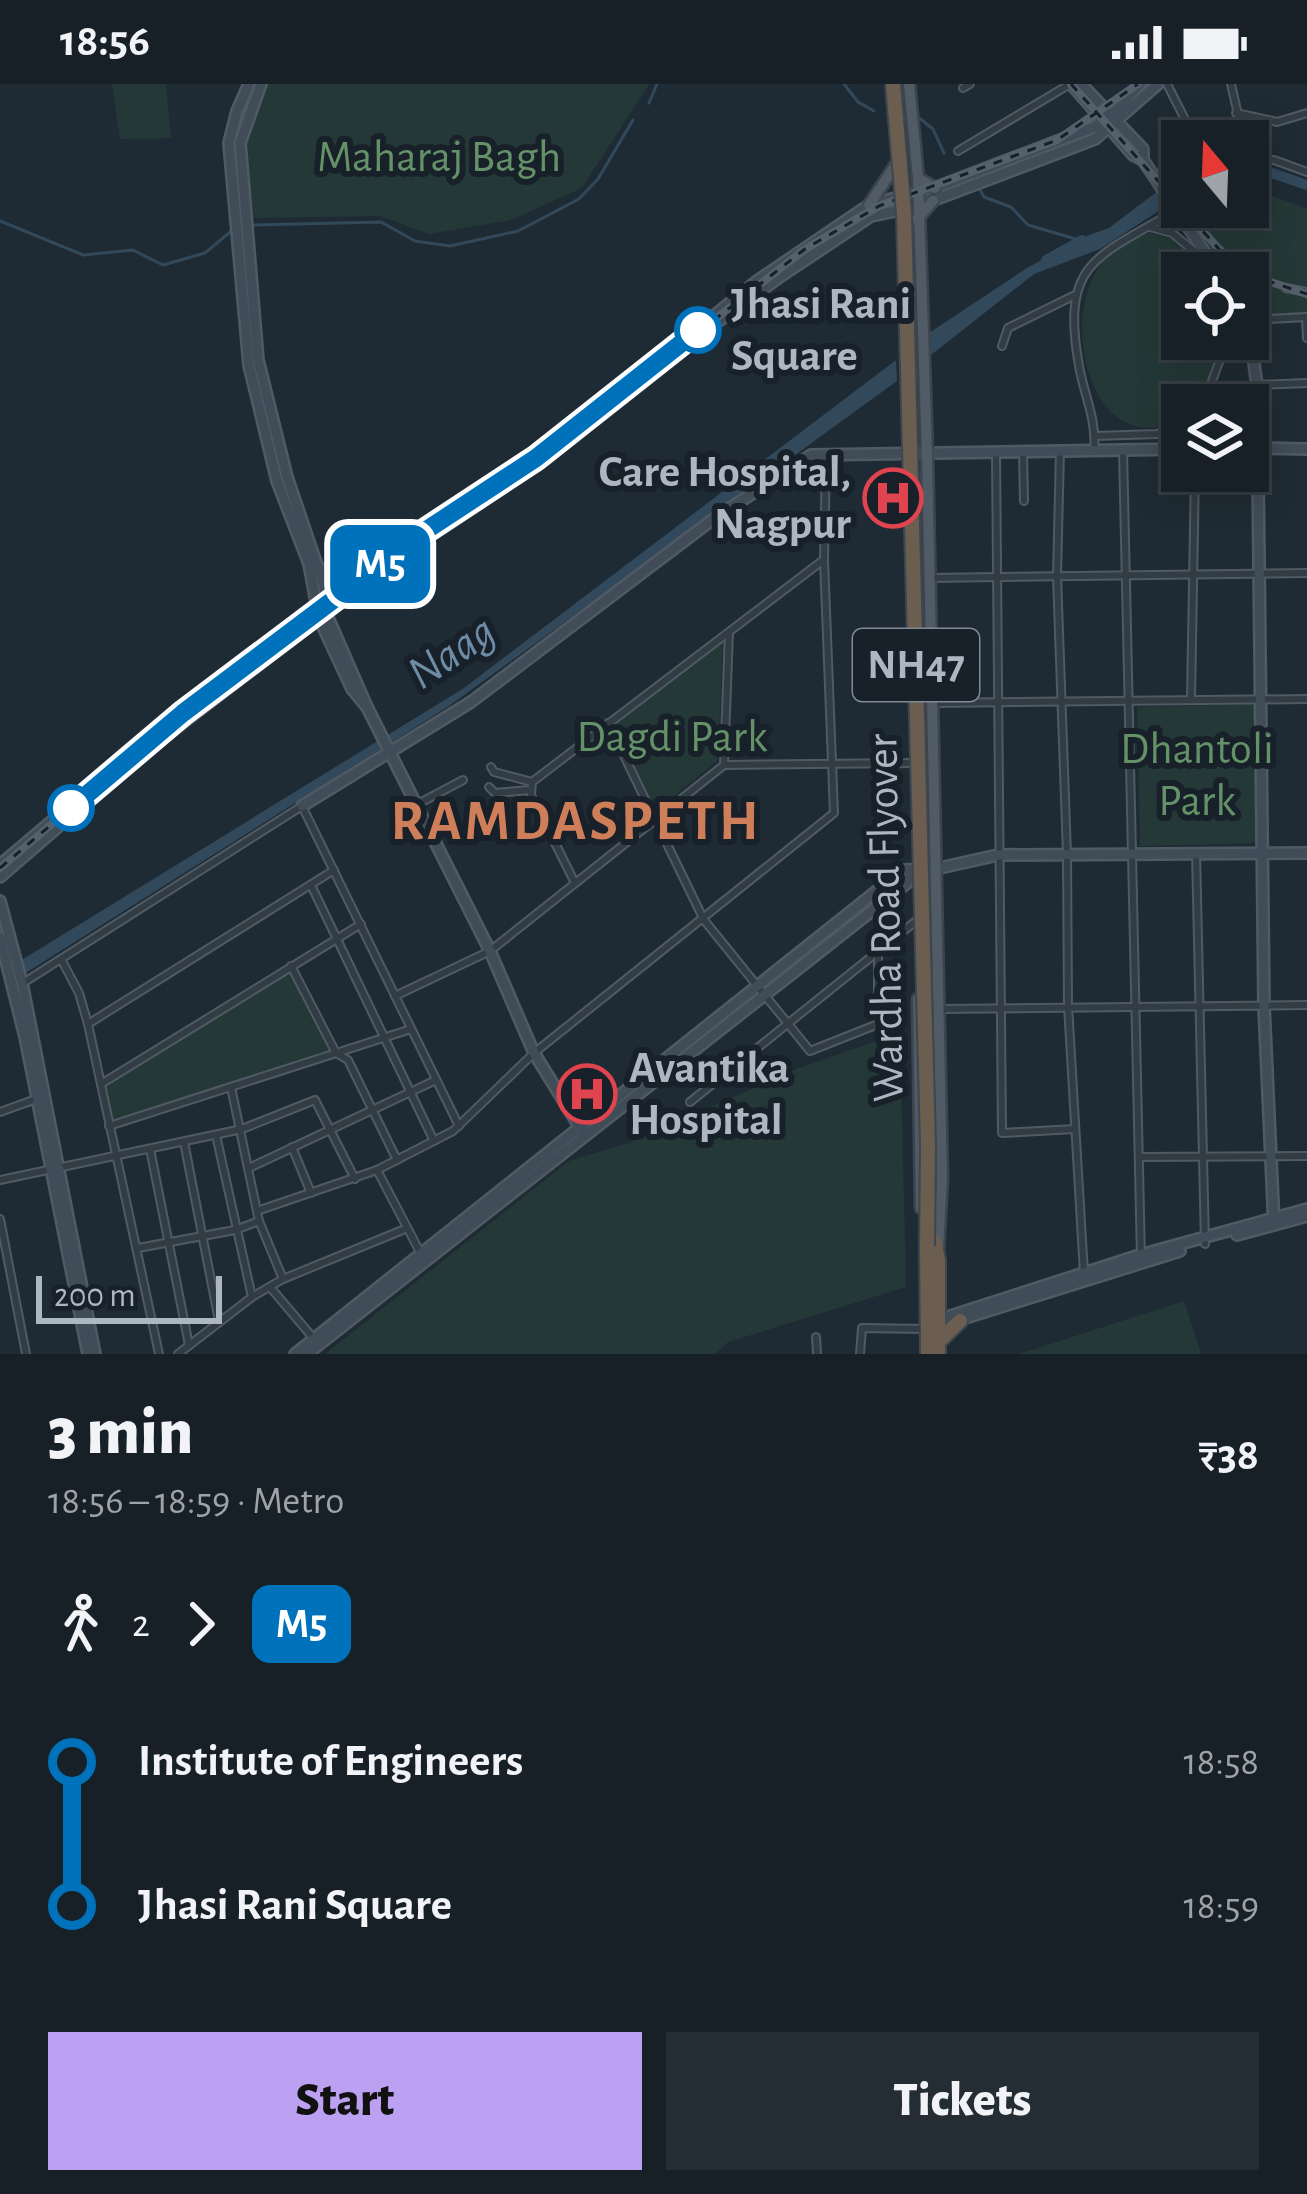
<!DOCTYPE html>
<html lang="en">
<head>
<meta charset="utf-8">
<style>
	body { margin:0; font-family:"Alegreya Sans",sans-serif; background:#242d33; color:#f1f3f6; height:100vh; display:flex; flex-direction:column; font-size:45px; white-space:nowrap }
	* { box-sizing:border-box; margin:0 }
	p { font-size:39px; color:#9ea3a7 }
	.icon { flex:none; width:66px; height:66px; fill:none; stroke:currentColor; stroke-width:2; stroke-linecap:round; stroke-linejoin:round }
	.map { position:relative; height:1270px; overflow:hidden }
	.panel { display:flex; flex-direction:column; background:#172027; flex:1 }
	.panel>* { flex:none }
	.badge { padding:0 24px; border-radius:18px; font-size:42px; line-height:78px }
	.needle { width:78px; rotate:341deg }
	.controls { position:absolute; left:1161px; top:36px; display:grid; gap:24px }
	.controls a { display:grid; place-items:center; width:108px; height:108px; border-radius:0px; background:#172027; box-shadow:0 6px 30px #0003,0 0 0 3px #363e44; font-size:60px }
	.scale { position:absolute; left:36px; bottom:30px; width:186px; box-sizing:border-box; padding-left:12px; border:6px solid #acb7c2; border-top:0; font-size:33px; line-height:42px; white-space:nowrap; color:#acb7c2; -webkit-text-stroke:9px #182129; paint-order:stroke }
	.map>.badge { position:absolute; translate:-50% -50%; box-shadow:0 0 0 6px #fff }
	.legs { display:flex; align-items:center; gap:18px; height:132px; padding:0 48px; font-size:39px }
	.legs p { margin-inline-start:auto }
	.summary { display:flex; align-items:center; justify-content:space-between; height:204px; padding:0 48px }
	h1 { font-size:66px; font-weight:800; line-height:90px }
	.button { display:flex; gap:24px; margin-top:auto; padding:24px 48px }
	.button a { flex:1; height:138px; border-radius:0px; background:#bca0f2; color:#111; font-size:48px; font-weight:800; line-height:138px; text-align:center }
	.button a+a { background:#242d33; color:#f1f3f6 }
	ul { padding:0 48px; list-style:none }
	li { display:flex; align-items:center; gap:42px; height:144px; font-size:45px }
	li i { display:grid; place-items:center; width:18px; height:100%; margin:0 15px; background:currentColor }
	li i::after { content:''; width:30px; height:30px; margin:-15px; border:9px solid; border-radius:50%; background:#172027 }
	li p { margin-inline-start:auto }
	li:first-child i { background:linear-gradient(#0000 50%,currentColor 0) }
	li:last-child i { background:linear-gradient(currentColor 50%,#0000 0) }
	.status { display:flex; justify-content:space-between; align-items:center; height:84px; padding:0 60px; background:#172027; direction:ltr }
	.status svg { height:33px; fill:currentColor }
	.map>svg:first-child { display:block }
	.green { fill:#243937 }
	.water { fill:#32495c }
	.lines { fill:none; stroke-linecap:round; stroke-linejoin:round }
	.stream { stroke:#32495c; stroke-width:3 }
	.river { stroke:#32495c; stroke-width:10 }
	.street-casing { stroke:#505a63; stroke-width:10 }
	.secondary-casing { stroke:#505a63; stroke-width:14 }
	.primary-casing { stroke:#3c454e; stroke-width:15 }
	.highway-casing { stroke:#3d474f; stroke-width:18 }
	.street { stroke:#323c45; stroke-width:6 }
	.secondary { stroke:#404c58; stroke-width:9 }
	.primary { stroke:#505b65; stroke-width:10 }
	.highway { stroke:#6b5d4f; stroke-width:14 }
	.rail-casing { stroke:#54616c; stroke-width:8 }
	.rail { stroke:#182129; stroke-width:3; stroke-dasharray:9; stroke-linecap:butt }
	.highway-bridge-casing { stroke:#3d474f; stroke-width:18; stroke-linecap:butt }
	.highway-bridge { stroke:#6b5d4f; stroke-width:14 }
	.line-1-casing { stroke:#fff; stroke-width:27 }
	.line-1 { stroke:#0072bc; stroke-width:18 }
	.stop-1-dot { fill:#fff; stroke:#0072bc; stroke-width:6 }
	.labels { text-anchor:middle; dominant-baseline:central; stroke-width:12; stroke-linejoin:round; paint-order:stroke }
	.shield { fill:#182129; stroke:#808a94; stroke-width:3 }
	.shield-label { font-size:42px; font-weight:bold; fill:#acb7c2 }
	.park-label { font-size:45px; fill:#659169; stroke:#182129 }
	.stop-label { font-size:45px; font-weight:bold; fill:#acb7c2; stroke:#182129; text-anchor:start }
	.poi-label { font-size:45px; font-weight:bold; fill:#acb7c2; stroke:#182129; text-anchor:end }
	.street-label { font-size:45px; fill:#acb7c2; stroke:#182129 }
	.water-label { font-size:48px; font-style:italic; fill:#6d8ca6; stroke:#182129 }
	.district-label { font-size:57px; font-weight:bold; letter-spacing:3px; fill:#cf7e5a; stroke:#182129 }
</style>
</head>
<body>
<div class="status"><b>18:56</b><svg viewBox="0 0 49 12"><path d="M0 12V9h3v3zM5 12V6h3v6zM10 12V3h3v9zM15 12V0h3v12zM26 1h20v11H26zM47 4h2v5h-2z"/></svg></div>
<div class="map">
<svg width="1307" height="1270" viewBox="0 0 1307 1270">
	<rect width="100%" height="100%" fill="#1f2b34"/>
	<g class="green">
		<path d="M112 0H166L171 54 120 55Z"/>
		<path d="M268 0H649L582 104 511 136 429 150 380 132 249 134 244 53Z"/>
		<path d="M1248 109H1265L1307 125V229L1264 230 1248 220V189H1227L1184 123H1248Z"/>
		<path d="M1149 149C1177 154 1191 163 1204 189H1182V255H1218V259L1213 290 1198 321H1182V333C1088 390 1044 205 1123 160 1130 155 1141 153 1149 149Z"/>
		<path d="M723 557 718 676 657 726 613 641Z"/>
		<path d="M1255 620 1258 759 1140 762 1137 623Z"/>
		<path d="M293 886 336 969 109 1042 102 1004Z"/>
		<path d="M900 949 906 1203 728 1258 715 1270H325L569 1077 629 1059 799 984Z"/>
		<path d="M1184 1217 1201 1270H1019Z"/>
	</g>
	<g class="water">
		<path d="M1182 95V112L1100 165 1034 190 931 271 929 249 1027 184 1081 154 1109 144 1167 100Z"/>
		<path d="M896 276 897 297 449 622 24 890 20 877 464 604Z"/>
	</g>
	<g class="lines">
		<g class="stream">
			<path d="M844 0 858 18 874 27"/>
			<path d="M649 19 657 0"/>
			<path d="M918 33 933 45 944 69"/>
			<path d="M979 104 984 113 1011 123 1028 141 1079 156"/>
			<path d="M0 137 83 171 133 166 163 181 205 169 235 144"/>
			<path d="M252 141 381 138 415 157 450 162 518 147 579 115 598 95 633 36"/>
		</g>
		<g class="river">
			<path d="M1248 90 1266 87 1307 101"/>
			<path d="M1046 176 1082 156"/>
		</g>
		<g class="street-casing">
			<g id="street">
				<path d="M1167 0 1196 57"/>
				<path d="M1231 0 1244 57"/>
				<path d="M963 4 970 0"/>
				<path d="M1236 29 1277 38 1307 29"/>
				<path d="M958 67 1070 0"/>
				<path d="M1248 76H1274L1307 88"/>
				<path d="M1157 95 1182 82"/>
				<path d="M1150 143 1172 149 1200 172 1199 163"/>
				<path d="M1200 172 1211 189"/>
				<path d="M1286 204 1307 208"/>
				<path d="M1306 233 1307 254"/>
				<path d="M1248 236 1307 233"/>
				<path d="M1002 262 1008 244 1073 212"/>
				<path d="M1257 301 1307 299"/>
				<path d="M1203 321 1224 265 1236 255"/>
				<path d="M1095 352 1157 350 1182 341"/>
				<path d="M1094 366C1097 336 1084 311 1079 282 1060 175 1098 174 1178 125"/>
				<path d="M1123 366 1141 1174"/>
				<path d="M1023 367 1024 417"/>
				<path d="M1060 367 1057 492 1067 770 1068 922 1084 1189"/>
				<path d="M996 370 1002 1049 1075 1045"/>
				<path d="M928 494 1307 489"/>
				<path d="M1191 615 1195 387"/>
				<path d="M933 619 1307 615"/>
				<path d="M608 639 704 836 810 967 878 940V869"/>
				<path d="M724 681 913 679"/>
				<path d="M491 683 494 688 532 698"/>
				<path d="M489 703 495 709 530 706"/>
				<path d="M416 721 463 696"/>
				<path d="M1196 769 1205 1160"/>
				<path d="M575 799 531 711 532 698 822 477"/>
				<path d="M311 801 434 1057"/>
				<path d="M61 875 79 909 88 940 159 1270"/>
				<path d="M291 882 336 969 348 976 397 1076"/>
				<path d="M23 899 302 722 459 1042"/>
				<path d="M395 912 490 867 724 681 729 549"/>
				<path d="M939 925 1307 921"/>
				<path d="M88 940 334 786"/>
				<path d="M101 1000 361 840"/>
				<path d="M231 1003 259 1137 283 1195"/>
				<path d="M690 1018 916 837"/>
				<path d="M0 1028 36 1015"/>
				<path d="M109 1042 411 945"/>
				<path d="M216 1051 252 1213"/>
				<path d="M184 1058 219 1237"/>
				<path d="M292 1063 311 1109"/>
				<path d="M150 1065 189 1261"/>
				<path d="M1139 1073 1307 1072"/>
				<path d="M249 1084 436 996"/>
				<path d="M377 1086 421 1170"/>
				<path d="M0 1096 242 1045 315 1016 355 1095"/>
				<path d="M257 1127 377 1086 453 1047 534 969 834 729 824 476 826 372"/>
				<path d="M0 1135 26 1270"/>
				<path d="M138 1164 235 1146 259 1137"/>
				<path d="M270 1203 314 1255"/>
				<path d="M816 1253 817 1270"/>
				<path d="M178 1270 252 1213 283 1195 405 1145"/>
				<path d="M860 1270 862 1244 927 1245"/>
			</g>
		</g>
		<g class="secondary-casing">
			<g id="secondary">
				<path d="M249 0 237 27 229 59 249 281 277 397 309 480 319 534 352 605 367 623"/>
				<path d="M261 0 240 59 258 276 287 393 324 502 326 529 367 623 490 867 534 969 584 1050"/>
				<path d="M1071 0 1133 71 1143 76"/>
				<path d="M1081 0 1143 65V76L1219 189"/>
				<path d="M926 119 1095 55 1158 0"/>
				<path d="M1248 236 1257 301 1264 922 1274 1141"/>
				<path d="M689 252 757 197 869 121 940 102 1094 43 1112 31 1140 0"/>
				<path d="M1248 364 1307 365"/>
				<path d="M317 482 328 491 349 498"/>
				<path d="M302 722 471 618 712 436 811 371 1182 365"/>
				<path d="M0 781 175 633 408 453 528 377 676 262"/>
				<path d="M0 793 141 671 397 474 544 376 690 258 778 194 871 132 905 125"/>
				<path d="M0 817 22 899 95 1270"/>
				<path d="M0 853 25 953 88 1270"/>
				<path d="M1237 1151 1307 1132"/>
				<path d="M938 1236 1140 1171 1307 1125"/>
				<path d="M933 1244 1180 1167"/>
				<path d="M295 1270 903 786 935 785 998 771 1307 769"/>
				<path d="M307 1270 906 800 915 786"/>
			</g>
		</g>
		<g class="primary-casing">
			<g id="primary">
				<path d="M909 0 918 94 927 369 942 1095 938 1166"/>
				<path d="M918 94 935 104"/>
				<path d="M869 121 895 82"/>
				<path d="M917 135 933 117"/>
				<path d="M918 915 921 1124"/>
			</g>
		</g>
		<g class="highway-casing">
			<g id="highway">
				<path d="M934 1157 938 1176V1270"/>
				<path d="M927 1162 928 1270"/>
				<path d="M937 1259 960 1237"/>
			</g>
		</g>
		<use href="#street" class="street"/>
		<use href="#secondary" class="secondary"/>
		<use href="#primary" class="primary"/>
		<use href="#highway" class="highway"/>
		<g class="rail-casing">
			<g id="rail">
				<path d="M1071 0 1218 164 1246 189"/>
				<path d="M1236 176 1265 196 1307 210"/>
				<path d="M0 784 183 629 422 449 536 375 805 165 879 122 1057 56 1138 0"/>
			</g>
		</g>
		<use href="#rail" class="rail"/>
		<g class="highway-bridge-casing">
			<path id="highway-bridge" d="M893 0 904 130 928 1062 927 1162"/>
		</g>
		<use href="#highway-bridge" class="highway-bridge"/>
	</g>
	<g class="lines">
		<g class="line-1-casing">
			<path id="line-1" d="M71 724 183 629 422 449 536 374 698 246"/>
		</g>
		<use href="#line-1" class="line-1"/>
	</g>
	<defs>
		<g id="hospital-ring" transform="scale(3)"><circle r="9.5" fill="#182129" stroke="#e0444e" stroke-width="1.5"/><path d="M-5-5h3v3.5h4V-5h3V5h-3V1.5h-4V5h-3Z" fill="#e0444e"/></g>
	</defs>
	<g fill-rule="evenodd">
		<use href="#hospital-ring" x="893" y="414"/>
		<use href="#hospital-ring" x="587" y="1010"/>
	</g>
	<g class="stop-1-dot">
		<circle cx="698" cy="246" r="21"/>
		<circle cx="71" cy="724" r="21"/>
	</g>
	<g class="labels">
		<rect class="shield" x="853" y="545" width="126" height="72" rx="9"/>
		<g class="shield-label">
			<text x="916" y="581">NH47</text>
		</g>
		<g class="park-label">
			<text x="439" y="73">Maharaj Bagh</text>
			<text x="672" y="653">Dagdi Park</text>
			<text x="1197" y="665">Dhantoli<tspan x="1197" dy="52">Park</tspan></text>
		</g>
		<g class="stop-label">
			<text x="731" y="220">Jhasi Rani<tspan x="731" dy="52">Square</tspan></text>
		</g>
		<g class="poi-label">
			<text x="851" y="388">Care Hospital,<tspan x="851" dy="52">Nagpur</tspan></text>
			<text x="629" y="984" text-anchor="start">Avantika<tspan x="629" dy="52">Hospital</tspan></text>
		</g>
		<g class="street-label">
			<text transform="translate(886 834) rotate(-91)">Wardha Road Flyover</text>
		</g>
		<g class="water-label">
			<text transform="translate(452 569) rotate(-34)">Naag</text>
		</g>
		<g class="district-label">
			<text x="576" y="737">RAMDASPETH</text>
		</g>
	</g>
</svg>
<div class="controls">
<a><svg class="needle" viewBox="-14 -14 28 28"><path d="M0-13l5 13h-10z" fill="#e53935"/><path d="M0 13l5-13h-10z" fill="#9ea3a7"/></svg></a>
<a><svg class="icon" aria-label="locate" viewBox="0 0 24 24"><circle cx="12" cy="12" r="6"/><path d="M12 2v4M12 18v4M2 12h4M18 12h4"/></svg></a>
<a><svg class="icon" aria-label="layers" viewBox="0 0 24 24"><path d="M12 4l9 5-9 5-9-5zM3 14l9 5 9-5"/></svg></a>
</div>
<div class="scale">200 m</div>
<b class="badge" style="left:380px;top:480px;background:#0072bc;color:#fff">M5</b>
</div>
<section class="panel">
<div class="summary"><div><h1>3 min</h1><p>18:56 – 18:59 · Metro</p></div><b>₹38</b></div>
<div class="legs"><svg class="icon" aria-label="walk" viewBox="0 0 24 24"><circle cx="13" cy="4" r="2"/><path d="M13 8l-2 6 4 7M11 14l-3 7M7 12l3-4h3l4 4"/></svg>2<svg class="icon" aria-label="forward" viewBox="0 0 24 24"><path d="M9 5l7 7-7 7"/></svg><b class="badge" style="background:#0072bc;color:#fff">M5</b></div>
<ul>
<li><i style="color:#0072bc"></i><b>Institute of Engineers</b><p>18:58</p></li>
<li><i style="color:#0072bc"></i><b>Jhasi Rani Square</b><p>18:59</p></li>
</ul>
<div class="button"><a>Start</a><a>Tickets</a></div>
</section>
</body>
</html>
